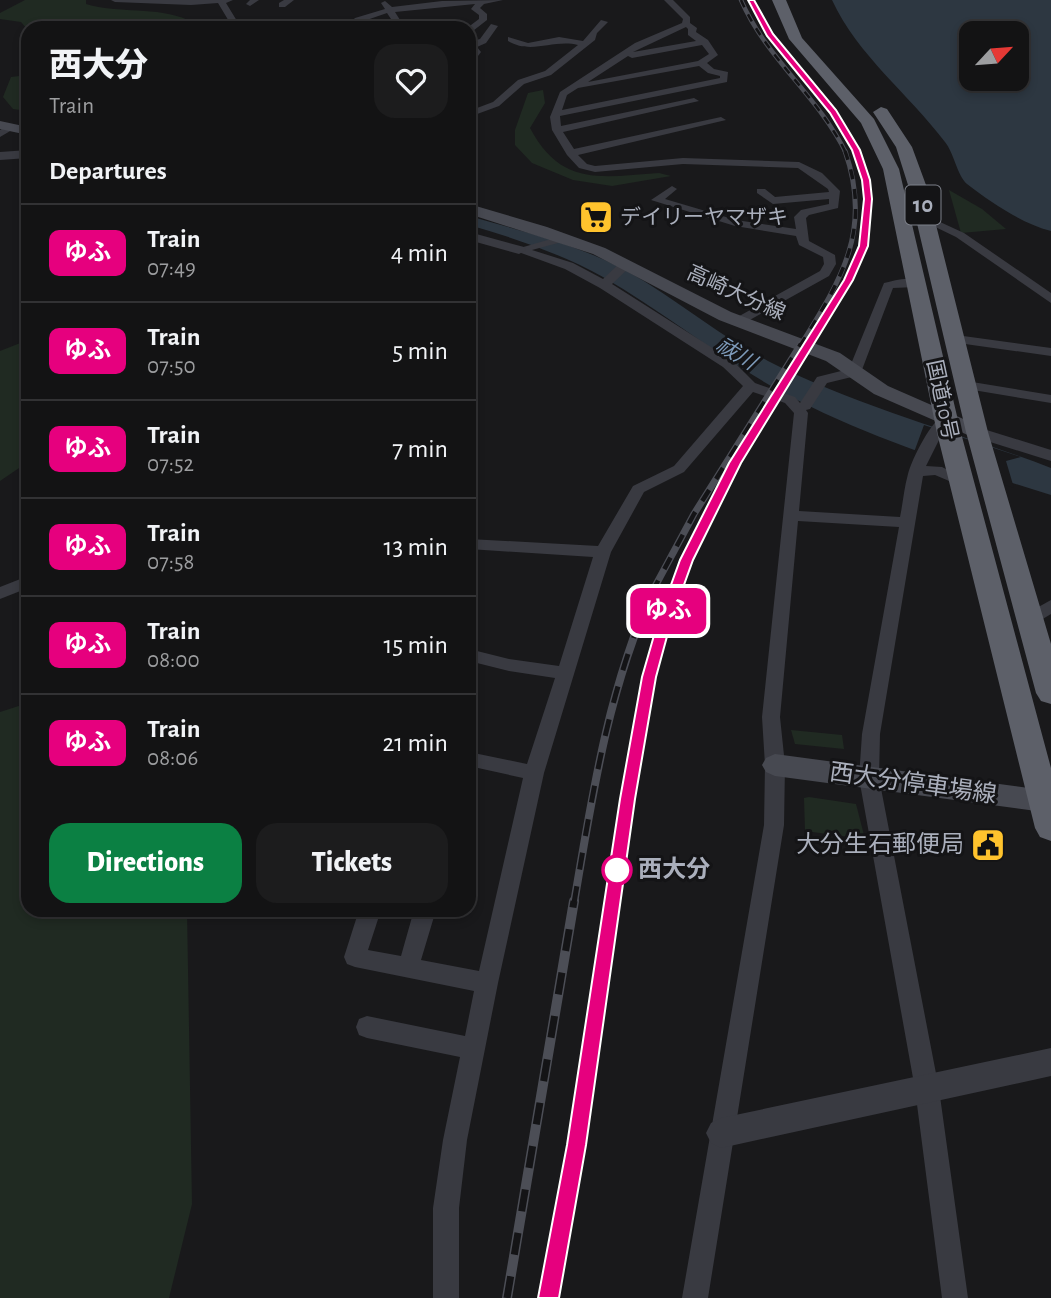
<!DOCTYPE html>
<html lang="en">
<head>
<meta charset="utf-8">
<style>
	body { margin:0; font-family:"Alegreya Sans","Noto Sans JP",sans-serif; background:#1c1c1d; color:#f1f3f6; height:100vh; display:flex; flex-direction:column; font-size:26px; white-space:nowrap }
	* { box-sizing:border-box; margin:0 }
	p { font-size:23px; color:#9d9ea0 }
	.icon { flex:none; width:38px; height:38px; fill:none; stroke:currentColor; stroke-width:2; stroke-linecap:round; stroke-linejoin:round }
	.map { position:relative; flex:1; overflow:hidden }
	.side { position:absolute; left:21px; top:21px; width:455px; height:896px; display:flex; flex-direction:column; background:#131314; border-radius:21px; box-shadow:0 4px 10px #0003,0 0 0 2px #323234 }
	.side>* { flex:none }
	.badge { padding:0 14px; border-radius:10px; font-size:24px; line-height:46px }
	.needle { width:46px; rotate:64deg }
	.controls { position:absolute; left:959px; top:21px; display:grid; gap:14px }
	.controls a { display:grid; place-items:center; width:70px; height:70px; border-radius:14px; background:#131314; box-shadow:0 4px 10px #0003,0 0 0 2px #323234; font-size:35px }
	.map>.badge { position:absolute; translate:-50% -50%; box-shadow:0 0 0 4px #fff }
	h2 { padding:0 28px; font-size:26px; line-height:63px }
	.round { display:grid; place-items:center; flex:none; width:74px; height:74px; border-radius:21px; background:#1c1c1d }
	.overview { display:flex; align-items:center; justify-content:space-between; height:119px; padding:0 28px }
	h1 { font-size:33px; font-weight:800; line-height:52px }
	.action { display:flex; gap:14px; margin-top:auto; padding:14px 28px }
	.action a { flex:1; height:80px; border-radius:21px; background:#0b8043; color:#fff; font-size:28px; font-weight:800; line-height:80px; text-align:center }
	.action a+a { background:#1c1c1d; color:#f1f3f6 }
	ul { padding:0; list-style:none }
	li { display:flex; align-items:center; gap:21px; height:98px; padding:0 28px; border-top:2px solid #323234 }
	li div { flex:1 }
	li b { display:block; font-size:26px }
	li em { font-style:normal }
	li .badge { min-width:77px; font-weight:700; text-align:center }
	.map>svg:first-child { display:block }
	.green { fill:#202a22 }
	.water { fill:#2d3741; fill-rule:evenodd }
	.pier { fill:#19191b }
	.lines { fill:none; stroke-linecap:round; stroke-linejoin:round }
	.minor { fill:#393a41; fill-rule:evenodd }
	.tertiary { fill:#393a41; fill-rule:evenodd }
	.secondary { fill:#474951; fill-rule:evenodd }
	.trunk { fill:#5d6069; fill-rule:evenodd }
	.rail-far4-casing { stroke:#4c4e56; stroke-width:4.5 }
	.rail-far3-casing { stroke:#4c4e56; stroke-width:5 }
	.rail-far2-casing { stroke:#4c4e56; stroke-width:7 }
	.rail-far1-casing { stroke:#4c4e56; stroke-width:8 }
	.rail-casing { stroke:#4c4e56; stroke-width:10 }
	.rail-far4 { stroke:#141416; stroke-width:2.5; stroke-dasharray:8; stroke-linecap:butt }
	.rail-far3 { stroke:#141416; stroke-width:3.5; stroke-dasharray:10; stroke-linecap:butt }
	.rail-far2 { stroke:#141416; stroke-width:4.5; stroke-dasharray:13; stroke-linecap:butt }
	.rail-far1 { stroke:#141416; stroke-width:5; stroke-dasharray:17; stroke-linecap:butt }
	.rail { stroke:#141416; stroke-width:7; stroke-dasharray:22; stroke-linecap:butt }
	.line { fill:#e6007e; stroke:#fff; stroke-width:2 }
	.stop-dot { fill:#fff; stroke:#e6007e; stroke-width:3.5 }
	.labels { text-anchor:middle; dominant-baseline:central; stroke-width:6; stroke-linejoin:round; paint-order:stroke }
	.far-poi-label { font-size:21px; fill:#aaafbc; stroke:#141416; text-anchor:start }
	.far-street-label { font-size:21px; fill:#aaafbc; stroke:#141416 }
	.far-water-label { font-size:21px; font-style:italic; fill:#7e9bba; stroke:#141416 }
	.shield { fill:#141416; stroke:#7d808a; stroke-width:2 }
	.shield-label { font-size:23px; font-weight:bold; fill:#aaafbc }
	.street-label { font-size:24px; fill:#aaafbc; stroke:#141416 }
	.poi-label { font-size:24px; fill:#aaafbc; stroke:#141416; text-anchor:end }
	.stop-label { font-size:24px; font-weight:bold; fill:#aaafbc; stroke:#141416; text-anchor:start }
</style>
</head>
<body>
<div class="map">
<svg width="1051" height="1298" viewBox="0 0 1051 1298">
	<rect width="100%" height="100%" fill="#19191b"/>
	<g class="green">
		<path d="M25 0H86V4C119 14 156 6 188 20L193 28 28 30 21 22 0 19V13Z"/>
		<path d="M28 75V111L13 109 3 97 11 77Z"/>
		<path d="M543 90 545 103 530 128C561 187 602 177 659 173L671 176 612 186 573 180 532 163 515 145V130L528 93Z"/>
		<path d="M949 190 982 209 1006 229 961 233Z"/>
		<path d="M28 340V428L22 466 0 481V351Z"/>
		<path d="M28 703V910H187L192 1204 169 1298H0V712Z"/>
		<path d="M791 730 842 735 844 749 795 744Z"/>
		<path d="M809 797 856 804 865 839 805 831 804 798Z"/>
	</g>
	<g class="water">
		<path d="M832 0H1051V231C1021 223 992 203 967 184 957 175 954 153 945 142 908 93 858 56 832 0ZM971 33H1017V79H971Z"/>
		<path d="M469 216C518 230 569 242 615 265 669 292 715 334 768 361 858 407 957 432 1051 468V495C964 468 878 441 797 400 728 365 669 315 603 277 562 254 514 238 469 225Z"/>
	</g>
	<path class="pier" d="M924 425 1021 457 1006 461 1014 488 913 455Z"/>
	<g class="lines">
		<g class="minor">
			<path d="M111 0H233L226 3 237 21 230 23 218 3 191 5 115 2Z"/>
			<path d="M250 0H259L250 6 246 4Z"/>
			<path d="M284 0H294L285 7H279V3Z"/>
			<path d="M503 0 484 4 480 8 487 14V20L469 34 467 28 479 19V15L471 9 475 4 395 12 405 28H397L387 13 361 22 354 28H345L355 18 385 9 381 3 385 1 392 7 442 1Z"/>
			<path d="M664 0H673L690 17V23L697 28 696 32 708 40 718 55 707 63 714 69 728 72 727 82 560 116 561 126 694 98 699 101 563 132 574 149 721 117 726 120 578 155 587 164 595 166 683 158 799 162 822 173 840 191 838 208 809 215 806 218 809 241 835 255 836 264 829 276 739 326 733 322 734 319 820 271 824 264 823 257 799 245 796 236 735 226 651 200 672 186 677 189 665 199 736 220 796 229 794 217 801 210 829 204V199L773 204 757 193V189H765L775 197 829 192 828 189 798 168 683 164 595 172 579 168 567 155 552 130 550 117 560 92 635 43 682 23 683 19ZM686 27 688 29V35L696 41 633 52ZM702 45 709 54 698 61 588 82 628 56 632 58ZM699 66 708 73 720 76V78L562 110 567 95 578 88Z"/>
			<path d="M601 20 608 22 597 33 595 40 551 75 524 84 499 106 469 117V111L493 102 518 80 545 71 578 45C553 39 531 55 508 41V37L528 43 559 37 583 41Z"/>
			<path d="M491 24 498 26 486 43 477 47 481 52 469 68 472 52 469 50V42L480 39Z"/>
			<path d="M8 125 17 127 0 137V130Z"/>
			<path d="M927 216 964 233 1051 293V303L956 237 923 221 921 219Z"/>
			<path d="M565 235 569 236V240L532 250 573 263 603 279 622 261H630V267L612 284 733 361 755 383 795 397 800 403 817 377 849 369 884 283C896 280 911 275 922 283L916 287 893 288 860 375 827 383 810 409 806 410 808 413 799 511 900 517C903 503 904 488 908 474 912 459 932 418 946 414L953 418 944 430 926 466 942 467 969 481 961 486 935 475 923 476 880 734 879 778 939 1089 968 1298H942L915 1089 859 778 862 734 899 527 798 521 780 717 785 765 784 825 708 1298H682L764 825 765 765 762 717 794 413 785 403 753 392 684 472 644 492 611 552 544 773 498 983 467 1140 459 1208V1298H433V1208L443 1140 460 1057 367 1038 359 1035 356 1027 359 1019 367 1016 465 1036 474 991 355 967 347 964 344 957 359 910H381L368 950 401 956 414 910H436L421 960 479 971 523 778 469 766V752L527 764 555 678 509 671 469 661V649L509 659 559 666 593 557 469 549V539L598 546 633 486 674 466 743 386 723 367 600 288 565 269 513 250Z"/>
			<path d="M956 335 1051 348V356L951 342 949 339Z"/>
			<path d="M966 381 1051 395V403L961 388 959 385Z"/>
			<path d="M28 576V588L0 599V587Z"/>
			<path d="M1051 600V614L1036 623H1024L1021 619 1024 615Z"/>
		</g>
		<g class="tertiary">
			<path d="M28 150V158L0 160V152Z"/>
			<path d="M469 232 524 247 526 250 519 254 469 240Z"/>
			<path d="M977 427 1051 450V461L971 436 968 432Z"/>
			<path d="M1051 1048V1076L721 1148 711 1143 706 1133 711 1123 721 1118Z"/>
		</g>
		<g class="secondary">
			<path d="M0 121 28 127V135L0 129Z"/>
			<path d="M469 204 547 227 605 248 731 312 840 353 888 386 984 428 987 432 984 436H970L874 394 826 361 719 320 593 254 469 214Z"/>
			<path d="M775 754 1051 791V813L775 776 766 772 762 765 766 758Z"/>
		</g>
		<g class="trunk">
			<path d="M772 0H786L802 38 874 119 899 169 961 433 1051 768V841L1040 837 1035 828 937 433 883 169 861 123 789 39Z"/>
			<path d="M881 107 887 109 912 147 926 185 988 432 1051 644V704L1041 701 1036 693 966 432 908 185 896 147 873 112Z"/>
		</g>
		<g class="rail-far4-casing">
			<g id="rail-far4">
				<path d="M741 0C766 58 818 96 846 153"/>
				<path d="M851 141 856 153"/>
			</g>
		</g>
		<g class="rail-far3-casing">
			<g id="rail-far3">
				<path d="M851 275C867 234 874 193 856 151"/>
				<path d="M800 346C841 280 873 230 845 151"/>
			</g>
		</g>
		<g class="rail-far2-casing">
			<g id="rail-far2">
				<path d="M652 592 694 514 801 344"/>
				<path d="M675 592 686 560 729 475"/>
			</g>
		</g>
		<g class="rail-far1-casing">
			<g id="rail-far1">
				<path d="M574 903C592 797 608 689 653 590"/>
				<path d="M612 903 649 677 676 590"/>
			</g>
		</g>
		<g class="rail-casing">
			<g id="rail">
				<path d="M507 1298 574 901"/>
				<path d="M549 1298 563 1231 613 901"/>
			</g>
		</g>
		<use href="#rail-far4" class="rail-far4"/>
		<use href="#rail-far3" class="rail-far3"/>
		<use href="#rail-far2" class="rail-far2"/>
		<use href="#rail-far1" class="rail-far1"/>
		<use href="#rail" class="rail"/>
	</g>
	<path class="line" d="M748 0H754L773 34 836 110 860 150 870 180 872 199 868 246 853 280 741 463 693 560 672 618 656 677 635 799 586 1145 559 1298H538L567 1145 620 799 642 677 659 618 680 560 729 463 844 280 859 246 864 199 862 180 852 150 830 113 767 36Z"/>
	<defs>
		<g id="supermarket-square" transform="scale(1.75)"><rect x="-9" y="-9" width="18" height="18" rx="4" fill="#ffc32d" stroke="#141416"/><path d="M-6-5.5h2.5l.6 2H6L4.5 2H-2.5L-4.4-4H-6ZM-1.5 3.2a1.3 1.3 0 1 0 .1 0ZM3 3.2a1.3 1.3 0 1 0 .1 0Z" fill="#111"/></g>
		<g id="civic-square" transform="scale(1.75)"><rect x="-9" y="-9" width="18" height="18" rx="4" fill="#ffc32d" stroke="#141416"/><path d="M-.6-6.5H3V-4.5H.6V-3L4-1V1h2V6H-6V1h2V-1L-.6-3ZM-1.2 2.5V6h2.4V2.5Z" fill="#111"/></g>
	</defs>
	<g fill-rule="evenodd">
		<use href="#supermarket-square" x="596" y="217"/>
		<use href="#civic-square" x="988" y="845"/>
	</g>
	<circle class="stop-dot" cx="617" cy="870" r="14"/>
	<g class="labels">
		<g class="far-poi-label">
			<text x="620" y="217">デイリーヤマザキ</text>
		</g>
		<g class="far-street-label">
			<text transform="translate(736 293) rotate(24)">高崎大分線</text>
			<text transform="translate(942 400) rotate(78)">国道10号</text>
		</g>
		<g class="far-water-label">
			<text transform="translate(736 354) rotate(31)">祓川</text>
		</g>
		<rect class="shield" x="905.5" y="185.5" width="35" height="39" rx="5"/>
		<g class="shield-label">
			<text x="923" y="205">10</text>
		</g>
		<g class="street-label">
			<text transform="translate(913 784) rotate(8)">西大分停車場線</text>
		</g>
		<g class="poi-label">
			<text x="964" y="845">大分生石郵便局</text>
		</g>
		<g class="stop-label">
			<text x="638" y="870">西大分</text>
		</g>
	</g>
</svg>
<div class="controls">
<a><svg class="needle" viewBox="-14 -14 28 28"><path d="M0-13l5 13h-10z" fill="#e53935"/><path d="M0 13l5-13h-10z" fill="#9d9ea0"/></svg></a>
</div>
<b class="badge" style="left:668px;top:611px;background:#e6007e;color:#fff">ゆふ</b>
<section class="side">
<div class="overview"><div><h1>西大分</h1><p>Train</p></div><a class="round"><svg class="icon" aria-label="heart" viewBox="0 0 24 24"><path d="M12 20l-8-8c-3-5 5-10 8-4 3-6 11-1 8 4z"/></svg></a></div>
<h2>Departures</h2>
<ul>
<li><span class="badge" style="background:#e6007e;color:#fff">ゆふ</span><div><b>Train</b><p>07:49</p></div><em>4 min</em></li>
<li><span class="badge" style="background:#e6007e;color:#fff">ゆふ</span><div><b>Train</b><p>07:50</p></div><em>5 min</em></li>
<li><span class="badge" style="background:#e6007e;color:#fff">ゆふ</span><div><b>Train</b><p>07:52</p></div><em>7 min</em></li>
<li><span class="badge" style="background:#e6007e;color:#fff">ゆふ</span><div><b>Train</b><p>07:58</p></div><em>13 min</em></li>
<li><span class="badge" style="background:#e6007e;color:#fff">ゆふ</span><div><b>Train</b><p>08:00</p></div><em>15 min</em></li>
<li><span class="badge" style="background:#e6007e;color:#fff">ゆふ</span><div><b>Train</b><p>08:06</p></div><em>21 min</em></li>
</ul>
<div class="action"><a>Directions</a><a>Tickets</a></div>
</section>
</div>
</body>
</html>
